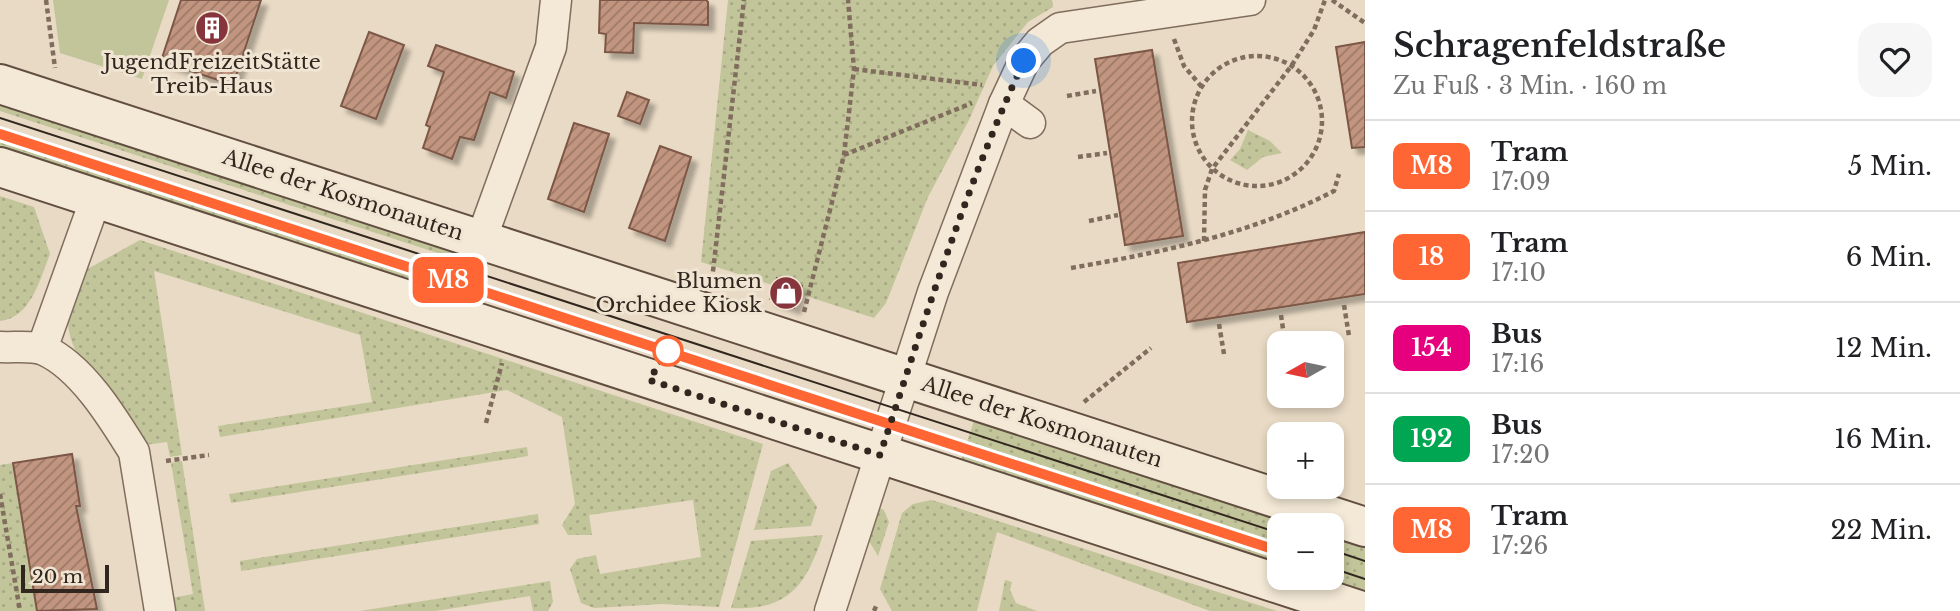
<!DOCTYPE html>
<html lang="de">
<head>
<meta charset="utf-8">
<style>
	body { margin:0; font-family:"Libre Baskerville",serif; background:#f6f6f6; color:#202124; height:100vh; display:flex; flex-direction:column; font-size:26px; white-space:nowrap }
	* { box-sizing:border-box; margin:0 }
	p { font-size:23px; color:#757577 }
	.icon { flex:none; width:38px; height:38px; fill:none; stroke:currentColor; stroke-width:2; stroke-linecap:round; stroke-linejoin:round }
	.map { position:relative; flex:1; overflow:hidden }
	.sheet { display:flex; flex-direction:column; background:#fff; width:595px }
	.sheet>* { flex:none }
	.badge { padding:0 14px; border-radius:10px; font-size:24px; line-height:46px }
	.needle { width:46px; rotate:261deg }
	.controls { position:absolute; left:1267px; top:331px; display:grid; gap:14px }
	.controls a { display:grid; place-items:center; width:77px; height:77px; border-radius:14px; background:#fff; box-shadow:0 4px 10px #0003; font-size:35px }
	.scale { position:absolute; left:21px; bottom:18px; width:88px; box-sizing:border-box; padding-left:7px; border:4px solid #32271f; border-top:0; font-size:19px; line-height:24px; white-space:nowrap; color:#32271f; -webkit-text-stroke:5px #f0e5d3; paint-order:stroke }
	.you { position:absolute; width:35px; height:35px; margin:-18px; border:5px solid #fff; border-radius:50%; background:#1a73e8; box-shadow:0 0 0 10px #1a73e833 }
	.map>.badge { position:absolute; translate:-50% -50%; box-shadow:0 0 0 4px #fff }
	.round { display:grid; place-items:center; flex:none; width:74px; height:74px; border-radius:21px; background:#f6f6f6 }
	.overview { display:flex; align-items:center; justify-content:space-between; height:119px; padding:0 28px }
	h1 { font-size:33px; font-weight:600; line-height:52px }
	ul { padding:0; list-style:none }
	li { display:flex; align-items:center; gap:21px; height:91px; padding:0 28px; border-top:2px solid #e0e0e0 }
	li div { flex:1 }
	li b { display:block; font-size:26px }
	li em { font-style:normal }
	li .badge { min-width:77px; font-weight:700; text-align:center }
	main { display:flex; flex:1; min-height:0 }
	.map>svg:first-child { display:block }
	.grass { fill:url(#grass-dots) }
	.garden { fill:#c2c49a }
	.building { fill:url(#building-hatch); stroke:#7c5746; stroke-width:2; filter:url(#shadow) }
	.lines { fill:none; stroke-linecap:round; stroke-linejoin:round }
	.street-casing { stroke:#806d5d; stroke-width:33 }
	.secondary-casing { stroke:#624e40; stroke-width:42 }
	.path { stroke:#806d5d; stroke-width:4.5; stroke-dasharray:5 3.5; stroke-linecap:butt }
	.street { stroke:#f4e9d6; stroke-width:30 }
	.secondary { stroke:#f4e9d6; stroke-width:38 }
	.tram { stroke:#32271f; stroke-width:2 }
	.line-casing { stroke:#fff; stroke-width:16 }
	.line { stroke:#f63; stroke-width:10 }
	.walk { stroke:#32271f; stroke-width:7; stroke-dasharray:0 12.6 }
	.stop-dot { fill:#fff; stroke:#f63; stroke-width:3.5 }
	.labels { text-anchor:middle; dominant-baseline:central; stroke-width:6; stroke-linejoin:round; paint-order:stroke }
	.poi-label { font-size:21px; fill:#32271f; stroke:#f0e5d3 }
	.street-label { font-size:21px; fill:#32271f; stroke:#f0e5d3 }
</style>
</head>
<body>
<main>
<div class="map">
<svg width="1365" height="611" viewBox="0 0 1365 611">
	<defs>
		<pattern id="grass-dots" width="8" height="8" patternUnits="userSpaceOnUse" patternTransform="scale(1.75)"><rect width="8" height="8" fill="#c2c49a"/><path d="M2 2h.1M6 6h.1" fill="none" stroke="#a7a884" stroke-width="1.8" stroke-linecap="round"/></pattern>
		<pattern id="building-hatch" width="6" height="6" patternUnits="userSpaceOnUse" patternTransform="scale(1.75)"><rect width="6" height="6" fill="#c1957f"/><path d="M-1 1l2-2M0 6l6-6M5 7l2-2" fill="none" stroke="#9d7a67"/></pattern>
		<filter id="shadow"><feDropShadow dx="6" dy="6" stdDeviation="2" flood-color="#0004"/></filter>
	</defs>
	<rect width="100%" height="100%" fill="#e8dac4"/>
	<g class="grass">
		<path d="M728 0H1052L1053 7 1028 22 993 66 969 120 928 197 886 303 874 318 701 262Z"/>
		<path d="M0 98 490 259 487 269 0 111Z"/>
		<path d="M1248 130 1270 141 1282 153 1263 157 1247 170 1230 160 1240 149Z"/>
		<path d="M0 142 476 296 472 308 0 154Z"/>
		<path d="M0 196 34 207 50 254C40 279 31 318 0 321Z"/>
		<path d="M140 240 763 444 719 607 662 604 594 608 581 603 570 569 577 559 596 555 600 574 701 557 693 500 589 515 592 535H568L562 525 575 504 562 417 507 390 220 437 218 426 372 402 360 335 154 271 182 455 170 457 167 442 144 445C120 414 67 360 68 320 69 304 78 287 82 272Z"/>
		<path d="M976 415 1315 525H1279V569L959 466Z"/>
		<path d="M527 447 528 456 231 503 229 494Z"/>
		<path d="M182 461 205 611H174L172 598 193 594 171 463Z"/>
		<path d="M13 463 37 611H0V465Z"/>
		<path d="M788 463 817 507 811 526 754 530 771 471Z"/>
		<path d="M931 500 942 503 1277 611H1210L997 532 977 611H892L880 589 902 513 913 504Z"/>
		<path d="M879 508 884 510 889 522 878 556 869 541Z"/>
		<path d="M538 514 539 524 241 571 240 561Z"/>
		<path d="M1332 531 1365 541V597L1305 578H1332Z"/>
		<path d="M823 535C806 584 790 611 731 608L751 541Z"/>
		<path d="M1005 580 1012 582 1010 590 1016 603 1037 611H999Z"/>
		<path d="M550 581 553 602 548 611H533L530 596 435 611H360Z"/>
	</g>
	<path class="garden" d="M53 0H169L142 79 60 53Z"/>
	<g class="building">
		<path d="M181 0H261L233 85 161 61Z"/>
		<path d="M600 0H706L708 2V25L634 23 633 53 605 52 606 34 599 33Z"/>
		<path d="M369 32 404 45 376 119 341 106Z"/>
		<path d="M1365 42V147L1352 148 1336 47Z"/>
		<path d="M436 45 514 72 506 98 490 92 474 140 460 137 452 159 423 148 430 127 426 125 444 72 428 66Z"/>
		<path d="M1152 50 1183 236 1125 245 1095 59Z"/>
		<path d="M627 92 649 100 640 124 618 116Z"/>
		<path d="M574 123 609 134 584 212 548 199Z"/>
		<path d="M660 146 691 157 665 241 629 228Z"/>
		<path d="M1365 232V294L1187 322 1178 263Z"/>
		<path d="M777 278 802 286 794 308 770 299Z"/>
		<path d="M72 454 80 506H76L97 609 37 611 13 463Z"/>
	</g>
	<g class="lines">
		<g class="street-casing">
			<g id="street">
				<path d="M1004 104 1030 123"/>
				<path d="M481 240 551 47 556 0"/>
				<path d="M0 347C13 348 32 345 44 350 82 367 113 418 134 452L160 611"/>
				<path d="M42 349 96 198"/>
				<path d="M830 611 933 292 1004 104 1024 61 1040 42 1060 28 1250 0"/>
			</g>
		</g>
		<g class="secondary-casing">
			<g id="secondary">
				<path d="M0 84 1365 527"/>
				<path d="M0 167 1362 611"/>
			</g>
		</g>
		<g class="path">
			<path d="M46 0 55 68"/>
			<path d="M1332 0 1365 23"/>
			<path d="M1174 39 1184 66 1201 86"/>
			<circle cx="1257" cy="121" r="65"/>
			<path d="M854 69 982 85"/>
			<path d="M1067 96 1096 91"/>
			<path d="M844 155 972 103"/>
			<path d="M1078 157 1107 153"/>
			<path d="M1089 221 1118 215"/>
			<path d="M1204 241 1205 190 1212 169 1292 65 1314 30 1325 0"/>
			<path d="M1071 268C1163 252 1251 234 1334 191L1339 174"/>
			<path d="M712 280 744 0"/>
			<path d="M1344 305 1349 336"/>
			<path d="M804 312 844 155 854 69 848 0"/>
			<path d="M1281 315 1285 343"/>
			<path d="M1219 324 1224 354"/>
			<path d="M1084 402 1151 348"/>
			<path d="M486 423 502 363"/>
			<path d="M166 461 209 455"/>
			<path d="M0 494 20 611"/>
			<path d="M874 611 877 604"/>
		</g>
		<use href="#street" class="street"/>
		<use href="#secondary" class="secondary"/>
		<g class="tram">
			<path d="M0 118 1279 533"/>
			<path d="M0 134 1279 551"/>
			<path d="M1332 550 1365 561"/>
			<path d="M1332 568 1365 579"/>
		</g>
	</g>
	<g class="lines">
		<g class="line-casing">
			<path id="line" d="M0 134 1279 551"/>
		</g>
		<use href="#line" class="line"/>
		<path class="walk" d="M668 351 649 380 880 455C924 322 965 188 1024 61"/>
	</g>
	<defs>
		<g id="building-disc" transform="scale(1.75)"><circle r="9.5" fill="#87353c" stroke="#f0e5d3"/><path d="M-4-6H4V6H1V3H-1V6H-4ZM-2.5-4.3h1.7v1.8h-1.7ZM.8-4.3h1.7v1.8H.8ZM-2.5-1h1.7V.8h-1.7ZM.8-1h1.7V.8H.8Z" fill="#fff"/></g>
		<g id="shop-disc" transform="scale(1.75)"><circle r="9.5" fill="#87353c" stroke="#f0e5d3"/><path d="M-5-2.5h2.3a2.7 3.5 0 0 1 5.4 0H5L5.5 6h-11ZM-1.5-2.5h3a1.5 2.3 0 0 0-3 0Z" fill="#fff"/></g>
	</defs>
	<g fill-rule="evenodd">
		<use href="#building-disc" x="212" y="28"/>
		<use href="#shop-disc" x="786" y="293"/>
	</g>
	<circle class="stop-dot" cx="668" cy="351" r="14"/>
	<g class="labels">
		<g class="poi-label">
			<text x="212" y="62">JugendFreizeitStätte<tspan x="212" dy="24">Treib-Haus</tspan></text>
			<text x="762" y="281" text-anchor="end">Blumen<tspan x="762" dy="24">Orchidee Kiosk</tspan></text>
		</g>
		<g class="street-label">
			<text transform="translate(343 195) rotate(18)">Allee der Kosmonauten</text>
			<text transform="translate(1042 422) rotate(18)">Allee der Kosmonauten</text>
		</g>
	</g>
</svg>
<div class="controls">
<a><svg class="needle" viewBox="-14 -14 28 28"><path d="M0-13l5 13h-10z" fill="#e53935"/><path d="M0 13l5-13h-10z" fill="#757577"/></svg></a>
<a>+</a>
<a>−</a>
</div>
<div class="scale">20 m</div>
<div class="you" style="left:1024px;top:61px"></div>
<b class="badge" style="left:448px;top:280px;background:#f63;color:#fff">M8</b>
</div>
<section class="sheet">
<div class="overview"><div><h1>Schragenfeldstraße</h1><p>Zu Fuß · 3 Min. · 160 m</p></div><a class="round"><svg class="icon" aria-label="heart" viewBox="0 0 24 24"><path d="M12 20l-8-8c-3-5 5-10 8-4 3-6 11-1 8 4z"/></svg></a></div>
<ul>
<li><span class="badge" style="background:#f63;color:#fff">M8</span><div><b>Tram</b><p>17:09</p></div><em>5 Min.</em></li>
<li><span class="badge" style="background:#f63;color:#fff">18</span><div><b>Tram</b><p>17:10</p></div><em>6 Min.</em></li>
<li><span class="badge" style="background:#e6007e;color:#fff">154</span><div><b>Bus</b><p>17:16</p></div><em>12 Min.</em></li>
<li><span class="badge" style="background:#00a651;color:#fff">192</span><div><b>Bus</b><p>17:20</p></div><em>16 Min.</em></li>
<li><span class="badge" style="background:#f63;color:#fff">M8</span><div><b>Tram</b><p>17:26</p></div><em>22 Min.</em></li>
</ul>
</section>
</main>
</body>
</html>
